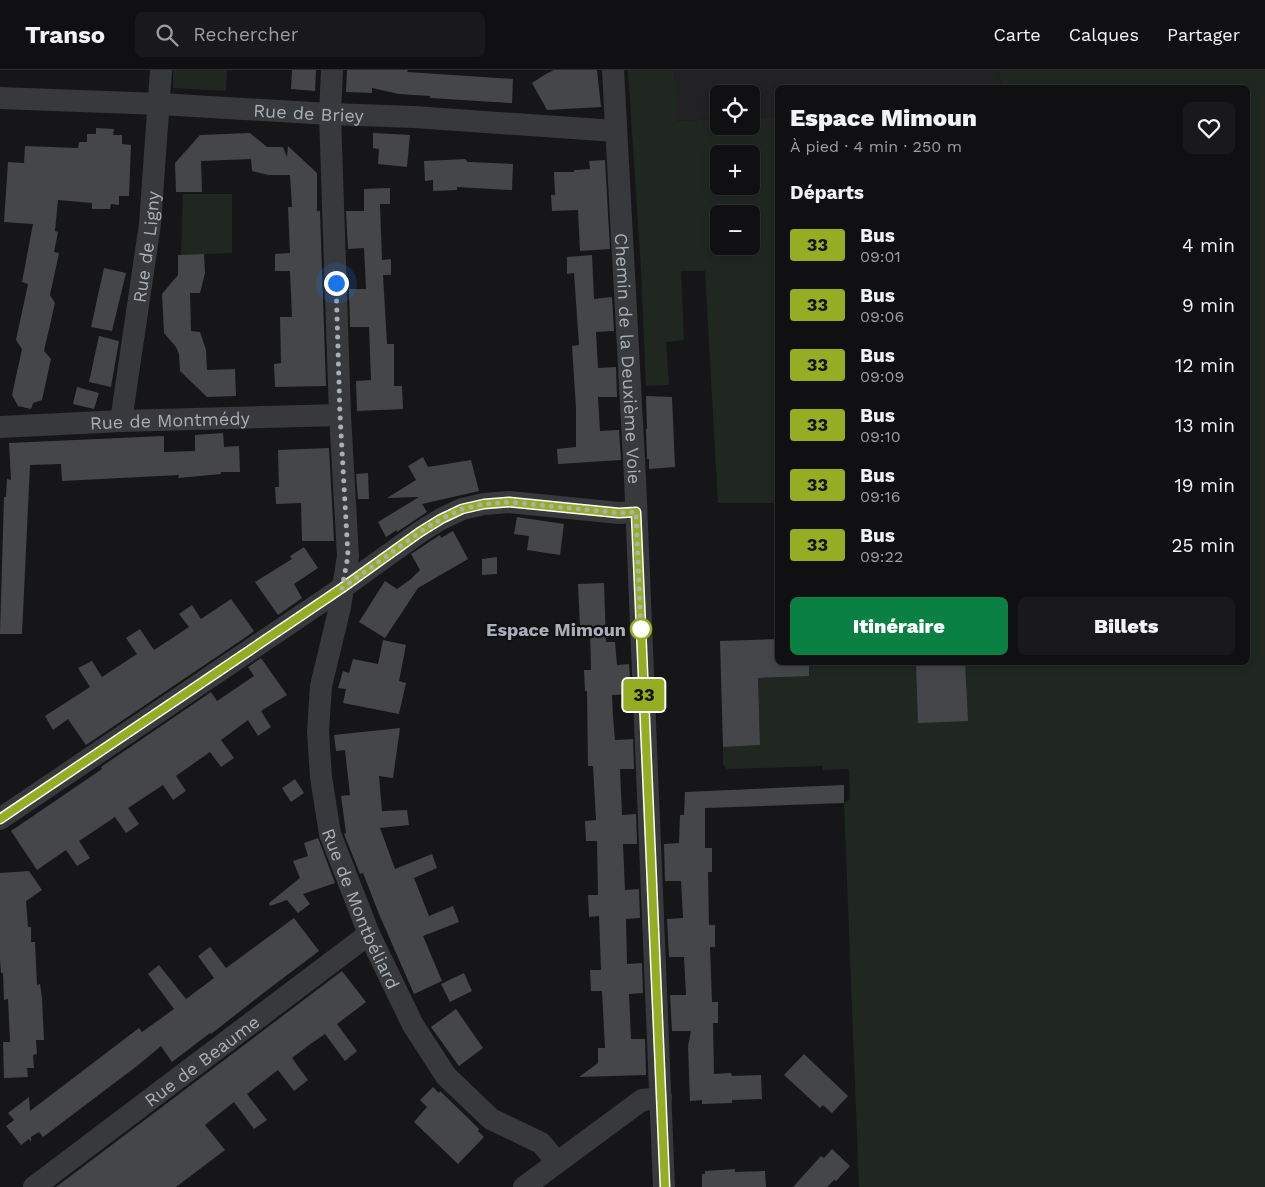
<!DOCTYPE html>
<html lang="fr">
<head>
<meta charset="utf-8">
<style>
	body { margin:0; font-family:"Work Sans",sans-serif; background:#19191b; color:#f1f3f6; height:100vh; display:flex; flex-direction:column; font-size:19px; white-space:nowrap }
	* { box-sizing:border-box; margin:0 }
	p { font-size:16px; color:#9c9d9f }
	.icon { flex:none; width:28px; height:28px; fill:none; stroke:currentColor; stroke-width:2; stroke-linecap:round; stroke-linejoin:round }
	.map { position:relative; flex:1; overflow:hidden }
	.drawer { position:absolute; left:775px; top:15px; width:475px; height:580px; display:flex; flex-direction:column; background:#101012; border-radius:8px; box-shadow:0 2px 8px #0003,0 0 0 1px #303032 }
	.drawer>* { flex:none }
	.badge { padding:0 10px; border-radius:4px; font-size:18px; line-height:32px }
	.buttons { position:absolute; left:710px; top:15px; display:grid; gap:10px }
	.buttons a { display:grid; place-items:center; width:50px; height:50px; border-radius:8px; background:#101012; box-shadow:0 2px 8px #0003,0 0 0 1px #303032; font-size:25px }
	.you { position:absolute; width:25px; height:25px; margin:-12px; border:4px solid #fff; border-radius:50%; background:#1a73e8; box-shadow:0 0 0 8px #1a73e833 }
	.map>.badge { position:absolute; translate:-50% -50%; box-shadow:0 0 0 2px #fff }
	h2 { padding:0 15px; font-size:19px; line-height:45px }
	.round { display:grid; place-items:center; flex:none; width:52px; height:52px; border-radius:8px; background:#19191b }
	.headline { display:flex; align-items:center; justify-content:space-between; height:85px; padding:0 15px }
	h1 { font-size:24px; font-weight:800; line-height:38px }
	.action { display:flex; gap:10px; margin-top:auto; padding:10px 15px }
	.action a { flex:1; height:58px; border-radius:8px; background:#0b8043; color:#fff; font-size:20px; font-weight:800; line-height:58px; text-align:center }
	.action a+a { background:#19191b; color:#f1f3f6 }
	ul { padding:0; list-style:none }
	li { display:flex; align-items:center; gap:15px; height:60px; padding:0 15px }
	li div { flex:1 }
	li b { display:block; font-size:19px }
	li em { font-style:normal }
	li .badge { min-width:55px; font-weight:700; text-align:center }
	header { display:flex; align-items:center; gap:30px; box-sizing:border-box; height:70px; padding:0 25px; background:#101012; border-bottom:1px solid #303032 }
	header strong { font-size:24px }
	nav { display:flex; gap:28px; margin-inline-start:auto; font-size:18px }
	.search { width:350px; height:45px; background:#19191b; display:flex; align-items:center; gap:12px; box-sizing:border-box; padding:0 18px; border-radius:8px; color:#9c9d9f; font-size:19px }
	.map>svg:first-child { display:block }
	.built { fill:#222224 }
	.green { fill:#202721; fill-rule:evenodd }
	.building { fill:#45464a }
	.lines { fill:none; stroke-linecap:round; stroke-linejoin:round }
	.minor { stroke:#37393c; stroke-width:22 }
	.line-casing { stroke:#fff; stroke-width:11 }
	.line { stroke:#94ad23; stroke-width:8 }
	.walk { stroke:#a9afb6; stroke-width:5; stroke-dasharray:0 9 }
	.stop-dot { fill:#fff; stroke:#94ad23; stroke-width:2.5 }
	.labels { text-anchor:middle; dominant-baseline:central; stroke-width:4.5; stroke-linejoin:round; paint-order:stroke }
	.street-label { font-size:18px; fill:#a9afb6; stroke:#111113 }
	.stop-label { font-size:18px; font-weight:bold; fill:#a9afb6; stroke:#111113; text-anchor:end }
</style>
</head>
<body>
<header>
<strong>Transo</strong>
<div class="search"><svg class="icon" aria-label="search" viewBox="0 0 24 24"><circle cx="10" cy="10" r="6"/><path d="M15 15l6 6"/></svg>Rechercher</div>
<nav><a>Carte</a><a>Calques</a><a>Partager</a></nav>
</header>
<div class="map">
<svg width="1265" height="1117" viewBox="0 0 1265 1117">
	<rect width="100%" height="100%" fill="#161618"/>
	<path class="built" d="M674 0H999L1001 17 778 18 777 47 751 48V24H719V49L676 51Z"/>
	<g class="green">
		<path d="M173 0H227L226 21 173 18Z"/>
		<path d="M628 0H674L677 51 719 49V56H751V48L777 47V433H718L705 201H681L684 270 666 272 669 315 646 316 641 200ZM719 84H751V116H719ZM719 144H751V176H719Z"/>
		<path d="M999 0H1265V1117H859L844 733 850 729 849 699 823 700 822 696 727 699 723 694V677L760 675 758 608 788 607 787 593 1248 592V18L1001 17Z"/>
		<path d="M183 124H232V183L181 185Z"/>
	</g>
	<g class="building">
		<path d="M292 0H316L315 21 291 19Z"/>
		<path d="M347 0H408L407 2 513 9 512 33 430 28V26L399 24 372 18V23L346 22Z"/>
		<path d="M554 0H597L601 37 547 40 532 13 546 4Z"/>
		<path d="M96 58 114 59 113 65H122V74L131 75 129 126H119V135L111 134 110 139H92V133L58 130 55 161 58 162 54 182 59 183 50 225 55 233 44 281 51 289 42 330 33 333 31 339 18 336 12 325 22 279 16 270 28 214 22 212 33 154 4 152 8 92 24 93 25 76 78 78 79 72H87V64H96Z"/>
		<path d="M250 63 267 77H283L287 87 288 76 317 103V141H320V143L326 316 275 317 274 294 281 293 280 247H292L290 201H275V184L290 183 288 137H292L290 105H268L252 101 251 89 201 91 202 122H176L175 93 200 65Z"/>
		<path d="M373 63 410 65 407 97 378 94 379 79 373 78Z"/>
		<path d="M465 89 468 92 513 94 512 120 457 117V120L433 121V110L425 111 424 91Z"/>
		<path d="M605 90 610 179 580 181 578 140 552 141 551 125H555L554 102H574V100L590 99 589 91Z"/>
		<path d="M390 118V134H380L382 190 391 189V205H383L387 274H394V316H402L403 339 357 341 356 311 371 310 369 257H350L349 219H366L364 178 348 179 346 141H364V119Z"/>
		<path d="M204 184 205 203 200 223H190L191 261 200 262 206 280 207 300 235 299 236 326 207 327 180 301 179 284 176 277 164 263 162 224 178 205V185Z"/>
		<path d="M592 185 594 229 612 227 614 261 596 262 598 298 616 297 617 327H598L600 361 619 360 621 390 558 394 557 379 576 377V338L572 276 579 275 574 203 567 204V187Z"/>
		<path d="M104 198 126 203 112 261 91 257Z"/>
		<path d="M99 266 119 271 111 317 89 312Z"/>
		<path d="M77 317 99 323 94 339 73 334Z"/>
		<path d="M646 326 672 327 675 397 649 399V389H647L646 359H647Z"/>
		<path d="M223 363 224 377 239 376 240 402H221V404L178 408 179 405 62 411 61 394 30 395 22 564H0L4 427H6L7 409 11 410 9 373 164 366V382L195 381V365Z"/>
		<path d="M329 378 334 471H302L301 433 276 434 275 417H279L278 380Z"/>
		<path d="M423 387 428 397 471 390 479 421 422 434 427 442 397 462V460L386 467 378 452 419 427 387 428 416 410 408 396Z"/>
		<path d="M368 403 369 429H358L356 404Z"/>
		<path d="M517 447 564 454 560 485 527 480 529 466 514 464Z"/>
		<path d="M453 461 468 489 418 518 385 568 359 552 385 511 397 519 411 509 420 500 411 484 440 465 441 468Z"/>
		<path d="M304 477 318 498 294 514 302 528 278 545 255 512 292 489 290 486Z"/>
		<path d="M497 487V504L482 505V489Z"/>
		<path d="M604 513 606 572H615L617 595 629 594 631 624 612 625 613 647 615 670 633 669 634 699H620L622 745 636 744 637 774H623L625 820 639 819 640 848 626 849 627 894 642 893 643 923 629 924 630 947 631 969H645L646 1005 579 1007 598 993V978H605L602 921H591L590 900H601L599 846 589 847 588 825H598L597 771H586L585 751 596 750 593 696H588L587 621H585L584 600H591L590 557H580L578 514Z"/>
		<path d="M231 529 254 561 246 567 86 675 68 649 53 660 45 646 90 617 78 598 92 591 102 607 137 584 126 568 140 559 154 580 189 557 179 544 192 535 201 549Z"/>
		<path d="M778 569V592H809V606L758 608 760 675 723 677 720 571Z"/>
		<path d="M383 570 406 575 399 611 406 613 399 644 343 633 346 619 338 618 343 601 349 603 353 589 378 594Z"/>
		<path d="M261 588 287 625 261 641 271 657 258 666 248 650 221 670 234 688 221 697 210 682 176 706 186 721 173 730 163 715 128 738 139 754 132 759 126 763 115 747 79 771 90 788 77 796 66 780 37 800 11 761 102 699 101 697 211 622 217 631 254 606 248 597Z"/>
		<path d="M916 592H965L968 651 918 653Z"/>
		<path d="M400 658 393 708 379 706 382 741 407 740 409 755 380 758 395 799 432 784 437 798 414 808 429 846 453 836 459 852 423 866 442 911 414 924 379 844 363 803 360 804 344 764 346 763 341 726 350 725 345 680 336 681 334 665Z"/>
		<path d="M295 709 304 723 291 732 282 718Z"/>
		<path d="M844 715V733L705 738V778H712V802H708L709 855H715V877H710L712 932H718V953H713L714 1004 731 1003 732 1006 761 1005 762 1029 732 1030V1033L702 1034V1030L690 1031 688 976 691 961H672L670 925H686L684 887H669L667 849 683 848 681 811H665L664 774 679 773 680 745H684L685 722Z"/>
		<path d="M318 768 335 813 303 824 310 834 298 843 287 830 270 836 269 833 300 808 293 791 308 786 304 773Z"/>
		<path d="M29 801 42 820 26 831 28 857H31V872H35L37 915 40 914 42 928 44 970H36L37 984 33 985 34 998H27L28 1007 4 1008 3 972H10L8 929 4 930 3 903H1L0 889V803Z"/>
		<path d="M294 848 319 881 266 921 211 964 210 963 172 992 161 976 137 996 43 1067 39 1062 31 1067V1072L29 1069 21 1075 6 1056 14 1050 8 1043 29 1027 30 1041 139 958 142 962 174 939 148 904 159 895 186 929 214 908 198 886 210 877 226 898Z"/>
		<path d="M342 901 366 932 337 954 357 981 345 991 325 964 309 975 292 988 308 1010 294 1021 278 1000 247 1024 267 1050 254 1059 234 1032 205 1055 225 1080 176 1117H56Z"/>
		<path d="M464 903 472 921 450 932 441 914Z"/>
		<path d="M456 939 483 978 459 996 431 957Z"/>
		<path d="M804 984 848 1026 832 1043 823 1035 820 1038 784 1005Z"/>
		<path d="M433 1017 439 1023 440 1021 467 1047 479 1059 478 1061 484 1067 458 1094 414 1052 427 1037 420 1030Z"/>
		<path d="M832 1079 850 1096 836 1111 834 1110 827 1117H793L821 1086 824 1088Z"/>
		<path d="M735 1099V1102L765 1101 766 1117H702V1104H705V1101Z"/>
	</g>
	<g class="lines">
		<g class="minor">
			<path id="s1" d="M332 0 330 44 340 345 348 486 340 537 321 616 318 662 321 707 330 764 369 864 413 955 446 1006 491 1049 541 1073 557 1092"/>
			<path id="s2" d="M613 0 635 408 664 1117"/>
			<path id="s3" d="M0 28 160 34 330 44 414 47 616 61"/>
			<path id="s4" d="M121 351 150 154 161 0"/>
			<path id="s5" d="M0 357 121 351 340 345"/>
			<path d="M0 749 342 518 420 462 441 449 462 439 484 434 509 432 619 443 636 442"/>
			<path id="s6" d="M34 1117 369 864"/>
			<path d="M524 1117 642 1030 661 1028"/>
		</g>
	</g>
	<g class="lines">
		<g class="line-casing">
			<path id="line" d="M0 749 342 518 420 462 441 449 462 439 484 434 509 432 619 443 636 442 665 1117"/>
		</g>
		<use href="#line" class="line"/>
		<path class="walk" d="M336 213 340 345 348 486 342 518 420 462 441 449 462 439 484 434 509 432 619 443 636 442 641 564V559"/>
	</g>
	<circle class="stop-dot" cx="641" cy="559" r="10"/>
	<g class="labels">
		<g class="street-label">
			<text stroke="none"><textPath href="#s3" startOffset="309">Rue de Briey</textPath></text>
			<text stroke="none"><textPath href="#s4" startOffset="176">Rue de Ligny</textPath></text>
			<text stroke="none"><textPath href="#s2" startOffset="289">Chemin de la Deuxième Voie</textPath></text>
			<text stroke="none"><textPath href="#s5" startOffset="170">Rue de Montmédy</textPath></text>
			<text stroke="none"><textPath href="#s1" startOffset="849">Rue de Montbéliard</textPath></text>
			<text stroke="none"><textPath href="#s6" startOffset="210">Rue de Beaume</textPath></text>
		</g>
		<g class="stop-label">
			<text x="626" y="559">Espace Mimoun</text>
		</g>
	</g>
</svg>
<div class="buttons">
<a><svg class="icon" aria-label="locate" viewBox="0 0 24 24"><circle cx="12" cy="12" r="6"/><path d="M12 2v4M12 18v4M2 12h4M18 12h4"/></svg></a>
<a>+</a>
<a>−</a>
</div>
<div class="you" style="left:336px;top:213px"></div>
<b class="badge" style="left:644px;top:625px;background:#94ad23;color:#111">33</b>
<section class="drawer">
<div class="headline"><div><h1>Espace Mimoun</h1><p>À pied · 4 min · 250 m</p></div><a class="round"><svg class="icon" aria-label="heart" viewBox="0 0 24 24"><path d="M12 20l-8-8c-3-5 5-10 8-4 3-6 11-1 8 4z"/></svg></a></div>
<h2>Départs</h2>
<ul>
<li><span class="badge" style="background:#94ad23;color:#111">33</span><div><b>Bus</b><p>09:01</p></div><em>4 min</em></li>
<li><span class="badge" style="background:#94ad23;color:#111">33</span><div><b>Bus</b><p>09:06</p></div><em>9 min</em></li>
<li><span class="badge" style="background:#94ad23;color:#111">33</span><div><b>Bus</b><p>09:09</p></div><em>12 min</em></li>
<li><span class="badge" style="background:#94ad23;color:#111">33</span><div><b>Bus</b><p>09:10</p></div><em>13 min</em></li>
<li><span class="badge" style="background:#94ad23;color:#111">33</span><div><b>Bus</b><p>09:16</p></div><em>19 min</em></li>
<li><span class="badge" style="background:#94ad23;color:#111">33</span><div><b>Bus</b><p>09:22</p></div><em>25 min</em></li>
</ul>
<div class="action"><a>Itinéraire</a><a>Billets</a></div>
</section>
</div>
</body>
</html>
